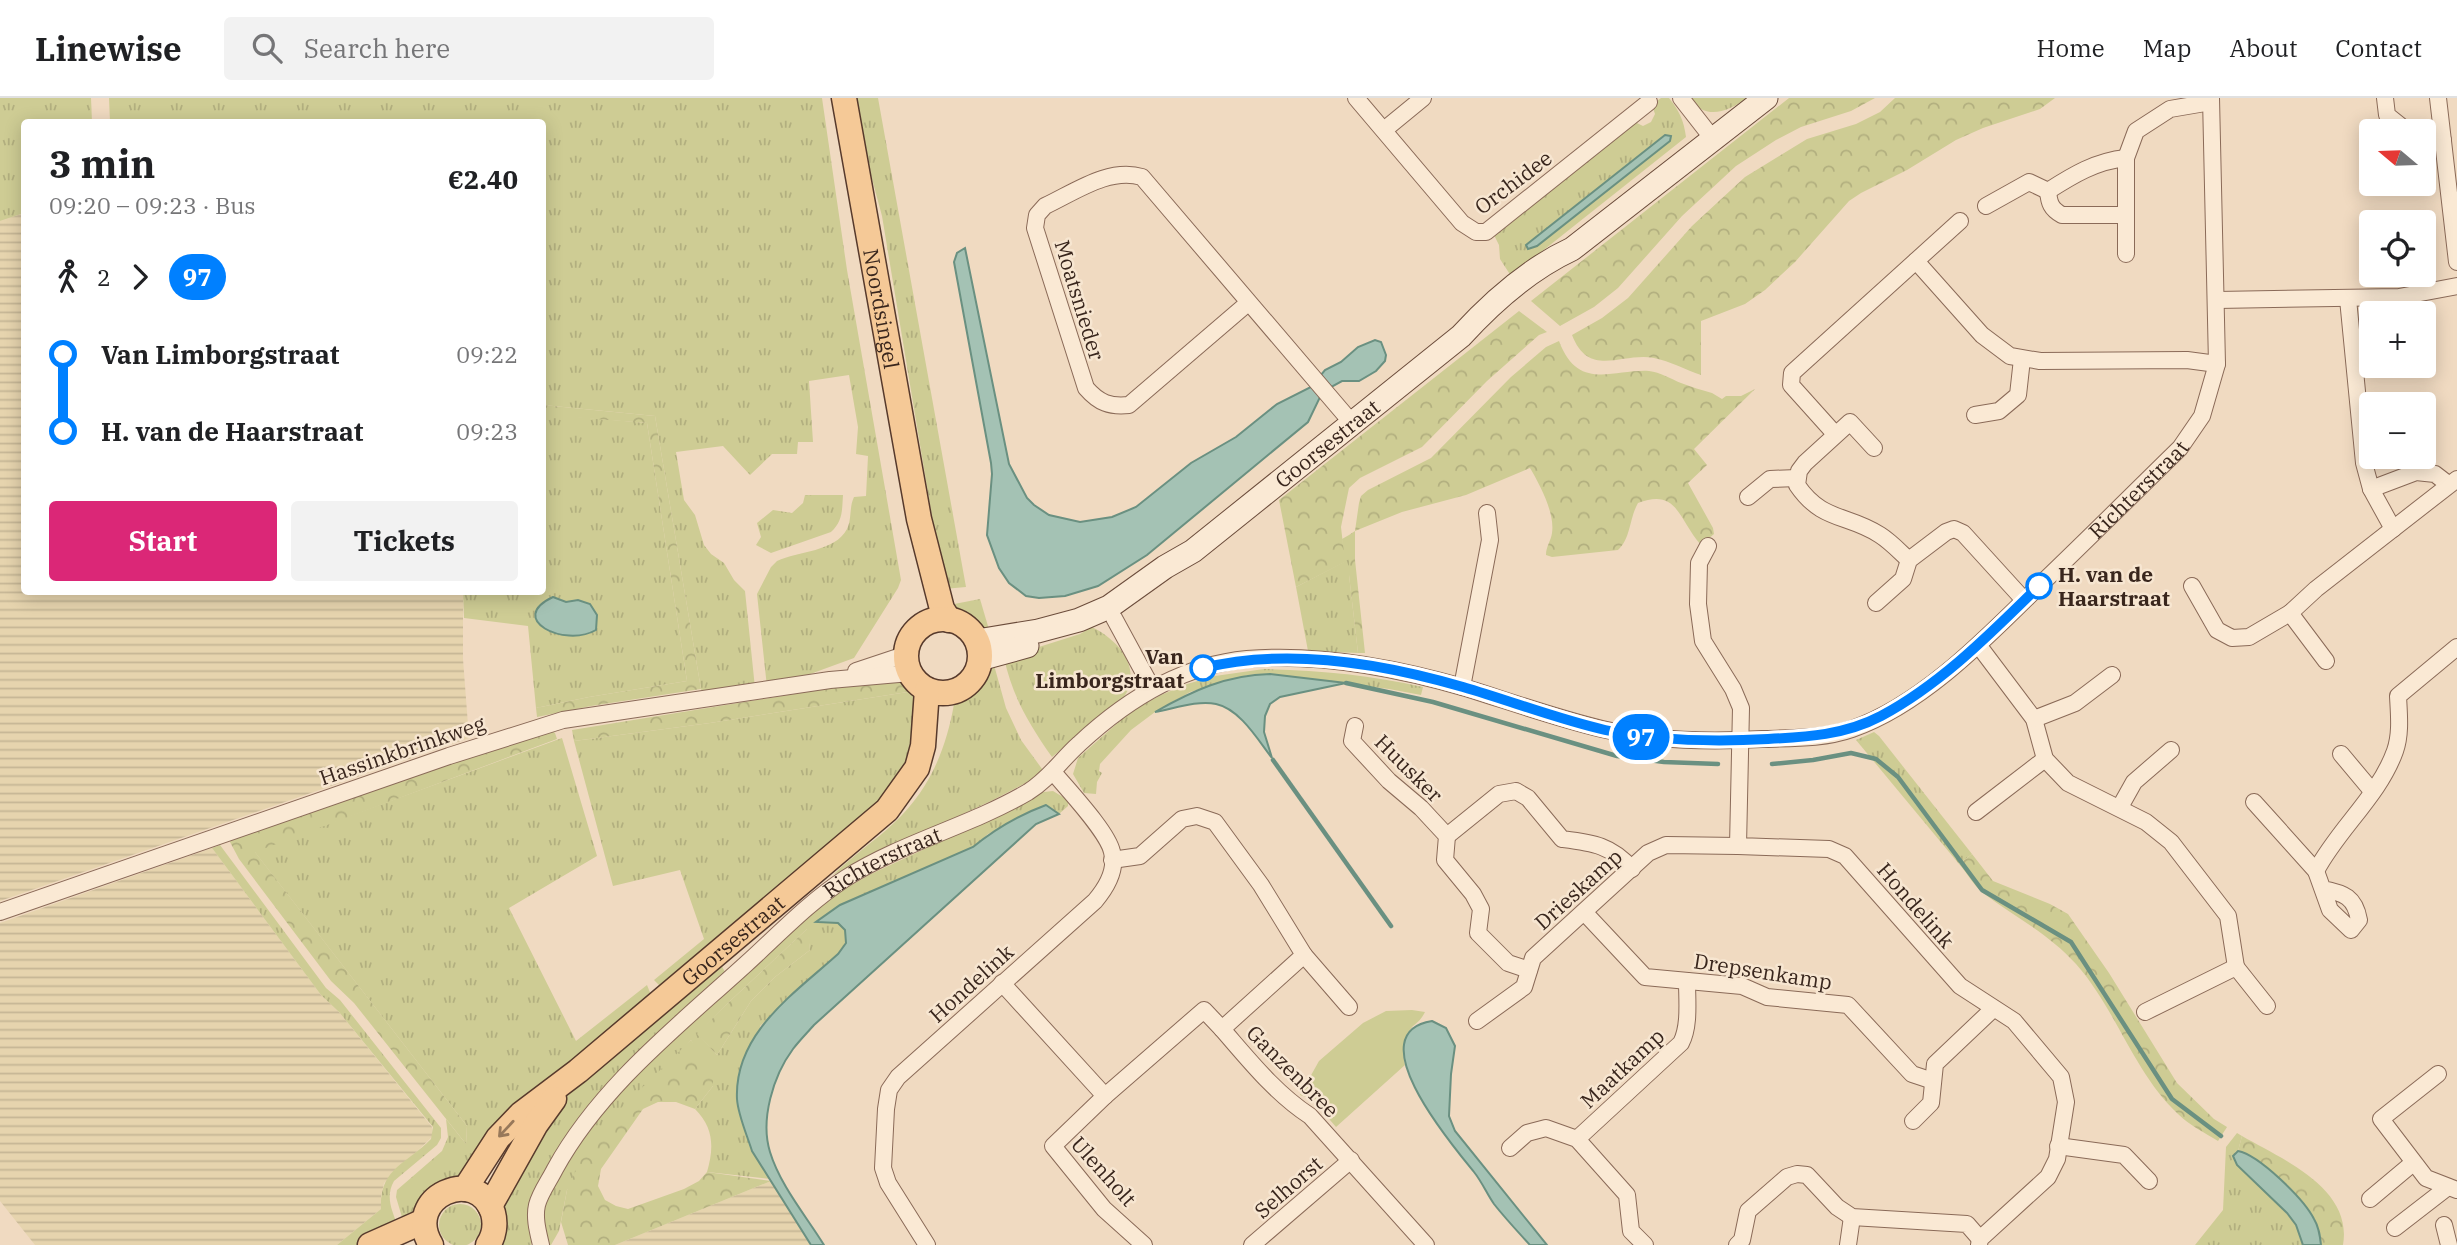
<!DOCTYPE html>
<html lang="en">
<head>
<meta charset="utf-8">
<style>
	body { margin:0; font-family:"IBM Plex Serif",serif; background:#f2f2f2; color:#202124; height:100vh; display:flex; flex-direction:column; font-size:26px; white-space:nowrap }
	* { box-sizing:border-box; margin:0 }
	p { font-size:23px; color:#757577 }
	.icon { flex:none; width:38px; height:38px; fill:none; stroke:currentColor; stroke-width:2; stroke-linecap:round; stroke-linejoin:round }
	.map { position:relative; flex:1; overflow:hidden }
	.side { position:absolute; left:21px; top:21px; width:525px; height:476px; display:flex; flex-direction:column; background:#fff; border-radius:7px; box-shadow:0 4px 18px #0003 }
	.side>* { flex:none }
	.badge { padding:0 14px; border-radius:23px; font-size:24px; line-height:46px }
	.needle { width:46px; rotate:289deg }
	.controls { position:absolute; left:2359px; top:21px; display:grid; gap:14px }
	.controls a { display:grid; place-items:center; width:77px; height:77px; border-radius:7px; background:#fff; box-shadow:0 4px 18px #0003; font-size:35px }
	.map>.badge { position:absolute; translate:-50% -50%; box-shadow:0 0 0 4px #fff }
	.legs { display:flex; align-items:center; gap:10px; height:77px; padding:0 28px; font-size:23px }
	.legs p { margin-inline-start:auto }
	.head { display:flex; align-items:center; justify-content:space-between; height:119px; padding:0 28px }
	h1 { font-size:38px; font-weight:700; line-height:52px }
	.cta { display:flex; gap:14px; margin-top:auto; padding:14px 28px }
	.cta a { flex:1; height:80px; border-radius:7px; background:#db2777; color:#fff; font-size:28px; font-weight:700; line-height:80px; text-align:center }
	.cta a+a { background:#f2f2f2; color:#202124 }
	ul { padding:0 28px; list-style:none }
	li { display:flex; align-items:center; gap:24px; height:77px; font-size:26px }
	li i { display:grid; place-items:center; width:10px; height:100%; margin:0 9px; background:currentColor }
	li i::after { content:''; width:18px; height:18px; margin:-9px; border:5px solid; border-radius:50%; background:#fff }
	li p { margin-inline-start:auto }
	li:first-child i { background:linear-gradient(#0000 50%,currentColor 0) }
	li:last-child i { background:linear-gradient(currentColor 50%,#0000 0) }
	header { display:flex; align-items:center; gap:42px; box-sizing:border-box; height:98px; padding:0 35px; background:#fff; border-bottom:2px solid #e0e0e0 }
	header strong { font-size:33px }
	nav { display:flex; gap:38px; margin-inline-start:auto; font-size:24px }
	.search { width:490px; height:63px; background:#f2f2f2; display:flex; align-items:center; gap:18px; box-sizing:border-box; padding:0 24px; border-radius:7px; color:#757577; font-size:26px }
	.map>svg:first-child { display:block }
	.farmland { fill:url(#farmland-rules) }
	.grass { fill:url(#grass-tufts); fill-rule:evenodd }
	.forest { fill:url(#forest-crowns) }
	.park { fill:#cecc94 }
	.water { fill:#a4c2b4; stroke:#6a9081; stroke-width:2 }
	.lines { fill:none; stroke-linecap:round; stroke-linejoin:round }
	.stream { stroke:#6a9081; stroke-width:4.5 }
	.street-casing { stroke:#8a6a58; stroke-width:18 }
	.secondary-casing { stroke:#6b4c3b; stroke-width:25 }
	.primary-casing { stroke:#573a2c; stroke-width:27 }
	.street { stroke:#fae9d4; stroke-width:16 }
	.secondary { stroke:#fae9d4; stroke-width:23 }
	.primary { stroke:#f5c997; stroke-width:24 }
	.oneway { stroke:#97785a }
	.line-1-casing { stroke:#fff; stroke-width:16 }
	.line-1 { stroke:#0080ff; stroke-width:10 }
	.stop-1-dot { fill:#fff; stroke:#0080ff; stroke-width:3.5 }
	.labels { text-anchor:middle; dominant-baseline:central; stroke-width:5; stroke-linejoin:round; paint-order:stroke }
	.street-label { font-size:21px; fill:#39261d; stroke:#f7e6d1 }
	.stop-label { font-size:21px; font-weight:bold; fill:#39261d; stroke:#f7e6d1; text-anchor:start }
</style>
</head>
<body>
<header>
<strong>Linewise</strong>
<div class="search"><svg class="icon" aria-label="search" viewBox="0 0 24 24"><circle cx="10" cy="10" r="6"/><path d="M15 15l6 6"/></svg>Search here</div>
<nav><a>Home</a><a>Map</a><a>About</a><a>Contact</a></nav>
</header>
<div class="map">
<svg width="2457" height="1147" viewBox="0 0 2457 1147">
	<defs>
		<pattern id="farmland-rules" width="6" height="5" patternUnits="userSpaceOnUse" patternTransform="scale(1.75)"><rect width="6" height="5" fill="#e6d4ae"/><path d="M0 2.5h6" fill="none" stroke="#c6b695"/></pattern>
		<pattern id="grass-tufts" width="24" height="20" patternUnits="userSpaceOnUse" patternTransform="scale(1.75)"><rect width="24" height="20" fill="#cecc94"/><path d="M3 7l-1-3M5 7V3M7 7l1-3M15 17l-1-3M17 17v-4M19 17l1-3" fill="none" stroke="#b2af7f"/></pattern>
		<pattern id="forest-crowns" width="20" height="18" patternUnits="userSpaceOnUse" patternTransform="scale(1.75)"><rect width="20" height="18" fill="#cecc94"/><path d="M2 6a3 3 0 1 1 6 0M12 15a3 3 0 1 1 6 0" fill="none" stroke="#b2af7f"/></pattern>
	</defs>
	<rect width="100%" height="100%" fill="#f0dac1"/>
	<g class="farmland">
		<path d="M24 115V494H463V561L469 640 0 803V123Z"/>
		<path d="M212 750 321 897 339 914 432 1029 433 1038 384 1085 381 1098V1111L337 1147H35L0 1103V825Z"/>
		<path d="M771 1083 811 1147H615Z"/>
	</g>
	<g class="grass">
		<path d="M0 0H91L92 24H24V115L0 123Z"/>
		<path d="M109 0H822L847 172 901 482 898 490 854 560 783 586 767 589 757 496 771 469 777 463C798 453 835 454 847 431 852 421 849 409 854 399L866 398 868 358 856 356 858 329 849 277 809 283 813 344H798L797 356H772L750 377 723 348 676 354 684 402 695 417 704 447 711 456 724 465 734 482 745 493 755 590 704 597 701 591 655 318 543 307 542 24H110Z"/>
		<path d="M857 0H878L966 489 944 491 882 118 871 77Z"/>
		<path d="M1661 0H1669C1679 12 1684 23 1686 39L1511 178 1500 161 1499 147 1493 135 1633 23 1643 28 1651 24 1655 16 1652 7Z"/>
		<path d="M1688 0H1747C1727 14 1706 23 1688 0Z"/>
		<path d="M543 316 647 325 687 583 589 599 536 610 528 528 464 520 463 494H542ZM558 500 566 504 578 502 591 535 575 538 536 517 542 506Z"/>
		<path d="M805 397H843C842 412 843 423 831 434L771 455 756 447 761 439 757 425 773 412 792 415 803 405Z"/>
		<path d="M1349 437V477L1358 555 1308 553 1296 489 1344 464 1342 441Z"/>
		<path d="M980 501 990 535 968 524 949 507Z"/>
		<path d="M1092 529C1118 542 1143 569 1124 599 1119 607 1107 614 1099 620 1083 633 1068 646 1052 659 1029 626 1013 600 1004 560L1080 536Z"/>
		<path d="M994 567 1006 610 1021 642 1045 675 993 702 833 777C852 758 875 743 895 724 929 692 946 652 954 606 968 596 977 588 981 571Z"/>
		<path d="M1264 571C1318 572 1371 577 1423 589L1421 597 1389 591 1270 576 1248 577 1190 594 1155 614 1131 632 1100 666 1099 673 1102 675 1097 684 1096 696 1084 695 1073 676 1078 660 1131 613 1161 597 1187 586 1215 578Z"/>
		<path d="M914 593 917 598V651L899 687 660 888 654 882 704 841 680 772 613 788 574 643 710 625Z"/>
		<path d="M1874 634 1879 638 1972 756 1959 766 1856 642Z"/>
		<path d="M562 640 597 758 509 810 576 943 647 887 651 897 470 1073 404 1126 396 1099 397 1092 442 1053 448 1039 446 1021 466 1046 467 1028 254 753Z"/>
		<path d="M1053 693 1068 702V708L1059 716 1046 707 988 736 973 749 840 807 821 825H838L845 832 846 844 838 856 760 928 752 1053 770 1081 707 1074C714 1050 714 1030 695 1011L713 988 691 942 567 1092 559 1133 551 1147H543L541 1112 566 1058 613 997 802 823 841 793 871 776 1004 714 1035 695ZM807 831 810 852 775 879 751 903 717 957 698 936 729 904Z"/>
		<path d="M220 747 326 890 340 902 441 1030V1040L437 1047 394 1083C385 1099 392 1112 398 1129L358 1147H337L381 1111C379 1070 407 1066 431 1041L433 1029 339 914 321 897 212 750Z"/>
		<path d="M719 863 725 874C654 940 573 1002 536 1094 529 1110 536 1130 531 1147H501L498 1109 560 1001Z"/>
		<path d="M2237 1035 2242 1038 2238 1053 2235 1054 2296 1127 2303 1147H2195L2223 1112 2226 1049Z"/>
		<circle cx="460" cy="1127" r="21"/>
	</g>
	<g class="forest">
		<path d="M1789 0H1875L1851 13 1801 29 1776 42 1736 68 1682 118 1618 190 1594 209 1560 228 1531 203Z"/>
		<path d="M1895 0H2055L2040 11 1983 30 1956 42 1907 72 1861 95 1849 103 1795 164 1765 192 1745 206 1701 223V277C1686 272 1670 263 1654 260 1622 254 1589 281 1572 237L1602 220 1628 200 1692 128 1745 79 1807 41 1856 26 1880 14Z"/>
		<path d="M1519 213 1547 234 1539 237 1487 283 1422 349 1360 380 1349 390 1341 429 1345 464 1296 489 1279 402Z"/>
		<path d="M1559 243C1578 294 1613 271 1649 273 1660 274 1671 281 1681 285 1691 289 1702 292 1712 295L1722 301 1726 298H1741L1755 291 1694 351 1707 367 1688 385 1713 430 1714 436 1701 447C1678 421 1678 390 1638 405 1629 421 1631 440 1618 452L1552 459 1546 457C1546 448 1551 443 1552 435 1555 415 1540 387 1530 370L1466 397 1402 414 1355 433V462L1365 555H1358L1349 477V437L1355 433 1359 405 1361 398 1368 392 1431 360 1511 279 1546 249Z"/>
		<path d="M543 307 655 318 701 591 591 608 537 619 536 610 589 599 687 583 647 325 544 317Z"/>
		<path d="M892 580 909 585 914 593 710 625 574 643 572 632Z"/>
		<path d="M551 632 555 635 557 641 255 754 467 1028 466 1046 354 905 331 883 239 761 230 744 232 739Z"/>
		<path d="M1972 756 1993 783 2050 806 2068 816 2109 875 2177 985 2214 1021 2227 1029 2218 1043C2205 1035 2189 1027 2178 1016 2134 975 2116 911 2076 866 2049 836 2015 819 1983 795 1974 788 1967 775 1959 766Z"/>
		<path d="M808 830 810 852 775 879 751 903 717 957 697 936 729 904Z"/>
		<path d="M691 942 713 975V988L695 1011 676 1004H658L643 1011 601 1071 598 1088 605 1102 616 1108 628 1111 684 1091 699 1083 707 1074 771 1083 615 1147H568L561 1124 567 1092 584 1055 621 1010Z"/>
		<path d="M2242 1038C2282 1061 2353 1090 2343 1147H2321C2320 1138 2319 1129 2314 1121 2304 1101 2260 1057 2238 1053Z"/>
	</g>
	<path class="park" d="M1412 912 1425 914C1419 926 1414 925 1410 932 1403 943 1402 956 1405 967L1336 1029 1312 1001 1300 997 1319 963 1363 925 1386 913Z"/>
	<g class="water">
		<path d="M1665 37 1671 38 1670 43 1537 148 1528 151 1526 147 1531 143Z"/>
		<path d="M965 150 1009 366 1027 400 1034 407 1049 417 1080 424 1112 419 1136 409 1191 365 1236 339 1277 306 1311 289 1325 272 1341 264 1358 249 1375 242 1381 244 1386 257 1385 263 1376 273 1359 283H1342L1331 289 1320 299 1308 324 1147 457 1098 488 1065 498 1039 500 1026 498 1009 485 999 470 987 437 992 376 991 365 954 164 957 155Z"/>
		<path d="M553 499 566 504 578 502 590 506 597 517 596 532C564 550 506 521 553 499Z"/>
		<path d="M1270 576 1346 585 1280 599 1270 606 1265 618 1264 634 1272 660C1258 642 1240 611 1216 606 1197 602 1173 611 1155 614 1192 593 1226 577 1270 576Z"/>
		<path d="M1046 707 1059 716 1036 726 814 927C807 935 799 943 793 951 773 978 760 1022 770 1054 780 1087 806 1118 824 1147H811L752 1053C747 1037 738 1017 737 1001 734 935 795 895 838 856L846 845 845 832 838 825 816 824 840 807 973 749C995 731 1019 717 1046 707Z"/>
		<path d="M1432 923 1446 930 1455 948 1451 976 1449 1018 1455 1033 1547 1147H1530C1518 1134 1505 1120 1494 1106 1487 1096 1482 1084 1474 1074 1452 1047 1357 935 1432 923Z"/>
		<path d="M2238 1053C2259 1057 2304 1101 2314 1121 2319 1129 2320 1138 2321 1147H2303L2296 1127 2287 1115 2237 1067 2233 1058Z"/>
	</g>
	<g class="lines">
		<g class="stream">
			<path d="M1346 585 1433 604 1617 658 1664 664 1718 666"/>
			<path d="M1273 662 1391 828"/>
			<path d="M1772 666 1813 662 1851 655 1876 661 1898 679 1982 792 2071 844 2172 1001 2221 1038"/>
		</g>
		<g class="street-casing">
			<g id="street">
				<path d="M1356 0 1462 125 1476 134H1486L1649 4"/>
				<path d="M1681 0 1713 41"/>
				<path d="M2385 0 2387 17 2407 33"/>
				<path d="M2438 0 2457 164"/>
				<path d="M1384 32 1423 0"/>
				<path d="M2424 38 2443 42"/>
				<path d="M2048 93C2049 105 2051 111 2062 117H2126"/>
				<path d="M2048 93C2073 77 2096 63 2126 60"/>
				<path d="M1986 108 2029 84 2048 93"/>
				<path d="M2126 156V60L2136 33 2170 11 2211 4"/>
				<path d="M1916 163 1982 237 2010 258 2040 263 2187 262 2217 266"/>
				<path d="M2348 201 2364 365 2371 391 2393 431"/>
				<path d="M2217 202 2399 199 2457 188"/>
				<path d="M1248 205 1129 307C1110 309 1099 305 1086 290L1035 130 1037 117 1045 108C1075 94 1109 69 1142 79L1352 325"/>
				<path d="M1975 317 1999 313 2018 297 2022 261"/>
				<path d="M1835 336 1791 287 1792 275 1960 123"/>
				<path d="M1874 350 1850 324 1805 365 1799 373 1797 387C1822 424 1848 416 1880 437 1891 444 1900 454 1909 462"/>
				<path d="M2371 391 2416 374 2435 376 2448 386"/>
				<path d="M1748 399 1770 381 1797 380"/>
				<path d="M1708 448 1699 465 1698 506 1703 543 1733 591 1741 610 1738 748 1829 751 1845 758 1960 888 2014 923 2061 979 2066 1004 2057 1061 2048 1079 1980 1141 1979 1147"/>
				<path d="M2192 488 2217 532 2232 540 2249 539 2290 515 2316 491 2457 381"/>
				<path d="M1876 505 1903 481 1909 462 1946 434 1954 431 1963 435 2024 502"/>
				<path d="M2290 515 2326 563"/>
				<path d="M1114 520 1152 590"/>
				<path d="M1979 548 2034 621 2045 661 2068 685 2146 724 2171 744 2228 818 2236 869"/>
				<path d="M856 573 907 556"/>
				<path d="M1462 589 1490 442 1487 415"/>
				<path d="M2034 621 2075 605 2112 577"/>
				<path d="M1355 628 1352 643 1389 683 1421 710 1447 738 1445 762 1473 796 1481 811 1478 835 1508 865 1529 872"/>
				<path d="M2341 656 2372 693"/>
				<path d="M2254 704 2316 773 2330 812 2351 832 2359 822C2355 799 2344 795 2323 791"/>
				<path d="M2120 709 2134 684 2171 652"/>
				<path d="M1976 714 2045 661"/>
				<path d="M1447 738 1499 696 1516 693 1528 700 1562 741C1593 745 1611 747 1632 771"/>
				<path d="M1112 762 1140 758 1182 721 1197 718 1215 724 1261 787 1304 857 1222 931C1249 962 1275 995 1310 1018L1426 1147"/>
				<path d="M2316 773C2338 731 2379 698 2395 653 2401 636 2399 617 2398 598L2457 549"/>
				<path d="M0 814 449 658 563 622 830 582 910 575"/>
				<path d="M1584 814 1645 879 1742 888 1767 899 1848 907 1912 976 1933 983"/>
				<path d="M1304 857 1349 909"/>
				<path d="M1002 885 1105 998"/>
				<path d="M2145 914 2236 869 2267 908"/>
				<path d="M1477 923 1524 889 1533 860 1648 755 1666 747 1738 748"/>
				<path d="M2438 976 2381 1021 2426 1080 2457 1092"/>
				<path d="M1913 1023 1931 1005 1935 966 1993 911"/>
				<path d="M1577 1041 1681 945C1690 928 1687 902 1687 883"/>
				<path d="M2058 1048 2124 1057 2149 1083"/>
				<path d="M1510 1050 1527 1035 1546 1030 1577 1041 1627 1097 1631 1133 1645 1147"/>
				<path d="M2370 1101 2413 1065"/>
				<path d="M2444 1127 2449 1147"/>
				<path d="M2395 1130 2448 1089"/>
				<path id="s1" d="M541 1147C538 1134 534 1120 537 1107 540 1095 549 1083 555 1071 600 989 678 928 746 866 778 837 809 804 846 780 903 744 970 728 1028 694 1049 681 1061 662 1079 646 1126 602 1182 567 1247 561 1320 555 1397 570 1466 590 1511 604 1556 620 1602 631 1653 643 1709 644 1762 641 1792 640 1824 641 1852 631 1924 606 1989 537 2043 484 2089 440 2134 395 2180 350L2202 318 2217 266 2211 0"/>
				<path d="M927 1147 888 1085 883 1070 886 1011 889 992 898 979 1095 803C1106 790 1117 772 1112 754 1108 734 1068 692 1054 675"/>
				<path d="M1144 1147 1104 1111 1053 1048 1105 998 1204 912 1222 931"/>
				<path d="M1252 1147 1351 1062"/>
				<path d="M1737 1147 1742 1142 1748 1113 1787 1079 1797 1076 1807 1077 1837 1109 1852 1119 1967 1126 1980 1141"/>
				<path d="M1848 1147 1852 1119"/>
			</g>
		</g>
		<g class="secondary-casing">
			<g id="secondary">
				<path id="s2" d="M977 543 1038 533 1079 522 1109 509 1165 469 1193 453 1461 238C1493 203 1529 171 1572 151L1766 0"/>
				<path d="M980 561 1027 548"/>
			</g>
		</g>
		<g class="primary-casing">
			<g id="primary">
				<path id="s3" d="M844 0 919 421 942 511 949 522"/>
				<circle cx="943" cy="558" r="37"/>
				<path id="s4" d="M465 1091 498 1040 521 1016 578 973 887 712 917 670 923 648 927 592"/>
				<path d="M490 1108 536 1026 554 1001"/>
				<path d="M370 1147 424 1123"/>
				<path d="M431 1147C402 1099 477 1066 493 1115 496 1126 494 1138 488 1147"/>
			</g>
		</g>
		<use href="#street" class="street"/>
		<use href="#secondary" class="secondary"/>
		<use href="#primary" class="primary"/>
	</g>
	<defs><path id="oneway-shaft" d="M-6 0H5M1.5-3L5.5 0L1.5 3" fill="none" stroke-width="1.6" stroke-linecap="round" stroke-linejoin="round" transform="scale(1.75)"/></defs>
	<use class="oneway" href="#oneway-shaft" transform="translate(506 1031) rotate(133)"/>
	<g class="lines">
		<g class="line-1-casing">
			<path id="line-1" d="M1203 570C1288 549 1381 565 1463 589 1511 603 1557 621 1605 632 1658 643 1714 644 1768 641 1807 639 1845 637 1881 618 1941 586 1990 536 2039 488"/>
		</g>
		<use href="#line-1" class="line-1"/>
	</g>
	<g class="stop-1-dot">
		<circle cx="2039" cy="488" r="12"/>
		<circle cx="1203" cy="570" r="12"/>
	</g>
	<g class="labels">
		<g class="street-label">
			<text transform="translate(1513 84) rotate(-37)">Orchidee</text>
			<text transform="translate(1080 202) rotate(73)">Moatsnieder</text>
			<text stroke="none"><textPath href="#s3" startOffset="214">Noordsingel</textPath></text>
			<text stroke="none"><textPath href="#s2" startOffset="410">Goorsestraat</textPath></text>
			<text stroke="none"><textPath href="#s1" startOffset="1950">Richterstraat</textPath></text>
			<text transform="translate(402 652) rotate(-19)">Hassinkbrinkweg</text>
			<text transform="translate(1409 670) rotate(45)">Huusker</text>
			<text stroke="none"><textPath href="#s1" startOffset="534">Richterstraat</textPath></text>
			<text transform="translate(1578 791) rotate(-42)">Drieskamp</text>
			<text transform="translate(1916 807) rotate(49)">Hondelink</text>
			<text stroke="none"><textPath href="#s4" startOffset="368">Goorsestraat</textPath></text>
			<text transform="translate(1763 873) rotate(9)">Drepsenkamp</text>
			<text transform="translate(971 885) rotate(-42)">Hondelink</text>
			<text transform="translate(1622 970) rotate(-43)">Maatkamp</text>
			<text transform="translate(1293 973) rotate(45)">Ganzenbree</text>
			<text transform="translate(1104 1073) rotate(48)">Ulenholt</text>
			<text transform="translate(1288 1089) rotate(-41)">Selhorst</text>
		</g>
		<g class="stop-label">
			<text x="2058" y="476">H. van de<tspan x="2058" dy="24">Haarstraat</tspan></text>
			<text x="1184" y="558" text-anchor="end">Van<tspan x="1184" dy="24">Limborgstraat</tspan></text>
		</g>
	</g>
</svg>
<div class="controls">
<a><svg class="needle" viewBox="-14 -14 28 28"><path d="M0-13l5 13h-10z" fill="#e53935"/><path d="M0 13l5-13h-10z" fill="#757577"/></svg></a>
<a><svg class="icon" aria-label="locate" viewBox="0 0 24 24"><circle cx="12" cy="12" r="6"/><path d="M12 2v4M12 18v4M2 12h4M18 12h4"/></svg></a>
<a>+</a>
<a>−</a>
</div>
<b class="badge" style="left:1641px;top:639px;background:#0080ff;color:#fff">97</b>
<section class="side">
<div class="head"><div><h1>3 min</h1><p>09:20 – 09:23 · Bus</p></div><b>€2.40</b></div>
<div class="legs"><svg class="icon" aria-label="walk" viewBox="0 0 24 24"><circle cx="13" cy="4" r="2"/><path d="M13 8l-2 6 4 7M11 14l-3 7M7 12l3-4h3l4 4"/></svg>2<svg class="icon" aria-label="forward" viewBox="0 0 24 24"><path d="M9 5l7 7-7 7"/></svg><b class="badge" style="background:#0080ff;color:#fff">97</b></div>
<ul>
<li><i style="color:#0080ff"></i><b>Van Limborgstraat</b><p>09:22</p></li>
<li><i style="color:#0080ff"></i><b>H. van de Haarstraat</b><p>09:23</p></li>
</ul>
<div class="cta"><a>Start</a><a>Tickets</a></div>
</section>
</div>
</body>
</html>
